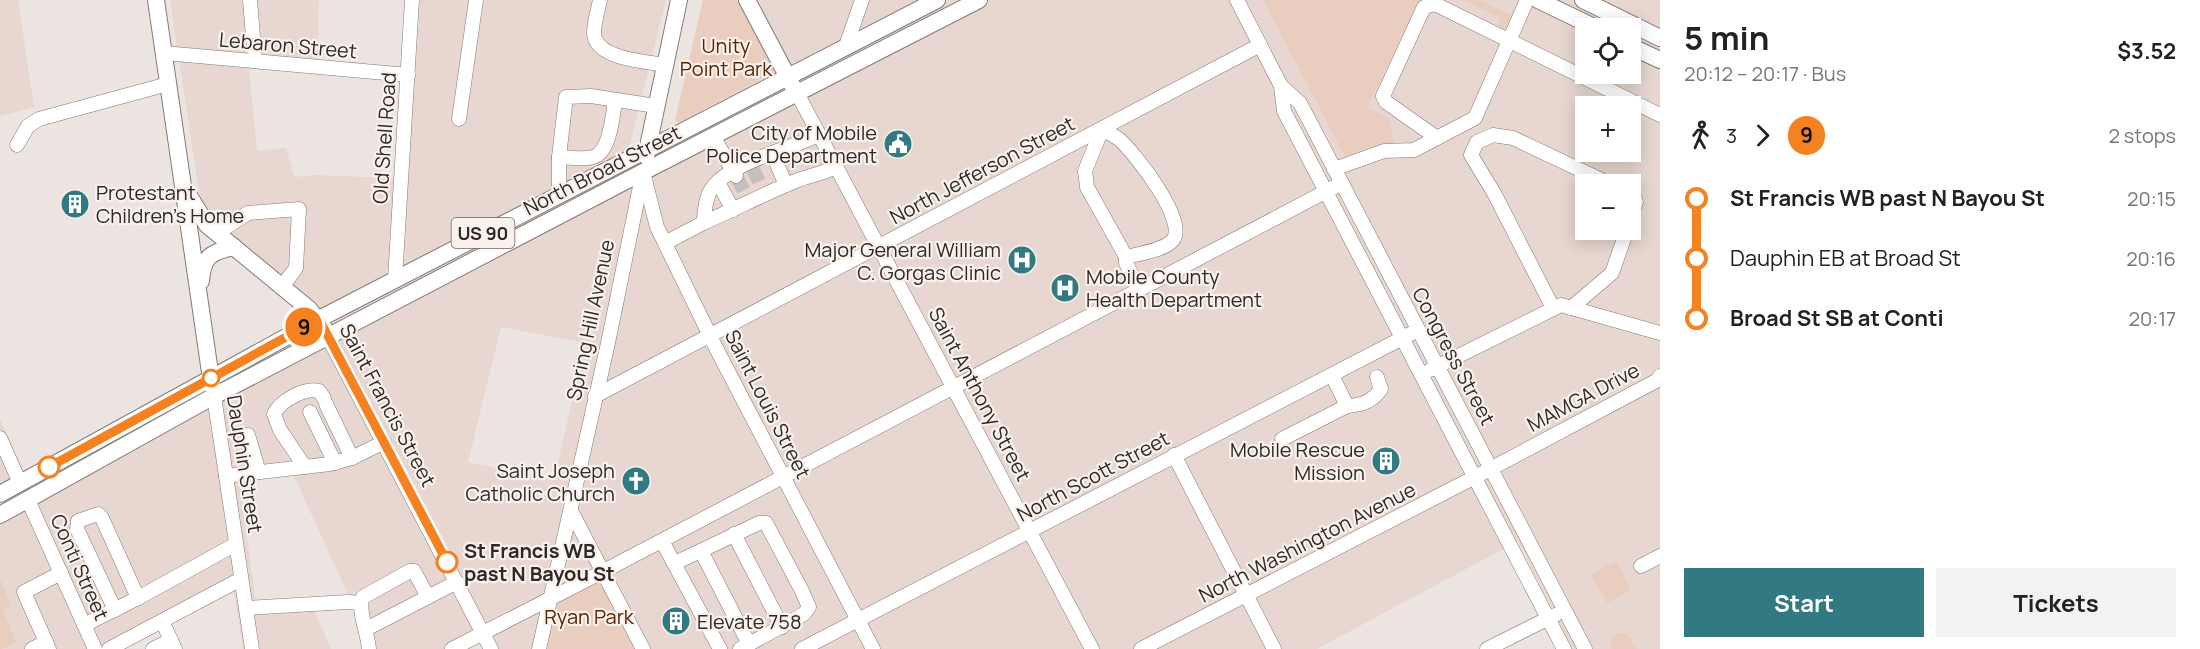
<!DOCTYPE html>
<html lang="en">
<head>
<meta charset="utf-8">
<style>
	body { margin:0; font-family:Manrope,sans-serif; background:#f2f2f2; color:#222; height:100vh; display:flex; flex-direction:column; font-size:22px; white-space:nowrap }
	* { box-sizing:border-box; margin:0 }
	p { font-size:20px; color:#767676 }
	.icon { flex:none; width:33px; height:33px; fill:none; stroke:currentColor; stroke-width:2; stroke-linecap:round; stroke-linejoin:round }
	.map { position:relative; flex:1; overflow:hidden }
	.sheet { display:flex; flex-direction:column; background:#fff; width:540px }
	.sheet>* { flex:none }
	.badge { padding:0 12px; border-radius:20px; font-size:21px; line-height:39px }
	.buttons { position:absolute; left:1575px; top:18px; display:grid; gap:12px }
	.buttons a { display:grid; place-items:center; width:66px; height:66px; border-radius:0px; background:#fff; box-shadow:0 3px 15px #0003; font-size:30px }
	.map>.badge { position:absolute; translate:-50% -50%; box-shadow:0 0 0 3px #fff }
	.legs { display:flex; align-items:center; gap:9px; height:66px; padding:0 24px; font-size:20px }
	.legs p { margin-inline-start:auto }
	.overview { display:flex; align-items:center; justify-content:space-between; height:102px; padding:0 24px }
	h1 { font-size:33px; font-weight:700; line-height:45px }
	.cta { display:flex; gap:12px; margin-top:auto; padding:12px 24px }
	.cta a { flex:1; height:69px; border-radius:0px; background:#327a81; color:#fff; font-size:24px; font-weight:700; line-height:69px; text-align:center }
	.cta a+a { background:#f2f2f2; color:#222 }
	ul { padding:0 24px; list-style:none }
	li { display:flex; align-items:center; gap:21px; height:60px; font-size:22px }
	li i { display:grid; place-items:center; width:9px; height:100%; margin:0 8px; background:currentColor }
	li i::after { content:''; width:15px; height:15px; margin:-8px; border:4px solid; border-radius:50%; background:#fff }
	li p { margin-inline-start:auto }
	li:first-child i { background:linear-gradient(#0000 50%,currentColor 0) }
	li:last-child i { background:linear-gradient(currentColor 50%,#0000 0) }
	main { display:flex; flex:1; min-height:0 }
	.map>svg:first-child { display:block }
	.built { fill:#e7d7d0; fill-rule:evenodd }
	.green { fill:#e9cdbf }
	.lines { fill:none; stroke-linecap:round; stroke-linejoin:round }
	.minor-tunnel { stroke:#c6bfbb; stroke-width:14; stroke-dasharray:14 7; stroke-linecap:butt }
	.minor-casing { stroke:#817a76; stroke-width:15 }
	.major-casing { stroke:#817a76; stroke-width:18 }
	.minor { stroke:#fff; stroke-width:14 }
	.major { stroke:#fff; stroke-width:16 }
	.line-1-casing { stroke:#fff; stroke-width:14 }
	.line-1 { stroke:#f58220; stroke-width:9 }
	.stop-1-dot { fill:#fff; stroke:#f58220; stroke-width:3 }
	.labels { text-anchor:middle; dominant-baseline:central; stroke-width:4.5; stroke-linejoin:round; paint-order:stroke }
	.shield { fill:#faf1ed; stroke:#6a6562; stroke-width:1.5 }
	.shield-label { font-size:18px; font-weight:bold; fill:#2c2927 }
	.street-label { font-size:20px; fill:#2c2927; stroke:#faf1ed }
	.park-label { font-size:20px; fill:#592400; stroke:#faf1ed }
	.poi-label { font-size:20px; fill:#2c2927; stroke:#faf1ed; text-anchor:end }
	.stop-label { font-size:20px; font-weight:bold; fill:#2c2927; stroke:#faf1ed; text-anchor:start }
</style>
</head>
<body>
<main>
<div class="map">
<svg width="1660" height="649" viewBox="0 0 1660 649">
	<rect width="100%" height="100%" fill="#ece4e0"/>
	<g class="built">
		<path d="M0 0H18L34 107 0 116Z"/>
		<path d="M170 0H319L317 72 249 69 257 151 286 148 294 177 316 175 408 179 420 0H666L628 152 775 71 791 68 755 0H1660V649H1572L1518 541 1317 649H484L480 641 465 649H373L293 474 239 480 256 603 310 601 331 649H243L234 591 118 649H0V419L25 474 320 309 228 235 207 210 199 192ZM1586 28H1630V74H1586ZM1586 106H1630V152H1586ZM1586 184H1630V230H1586ZM501 327 585 343 554 480 468 462Z"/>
	</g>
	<g class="green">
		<path d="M703 0H737L775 71 679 123 675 120Z"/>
		<path d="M1263 0H1419L1367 108 1389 118 1394 144C1375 144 1362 148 1346 158Z"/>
		<path d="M1463 0H1479L1513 16 1508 27 1503 31 1497 26 1500 18Z"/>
		<path d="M1616 561 1631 590 1607 603 1591 574Z"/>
		<path d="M602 572 643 649H539L551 598Z"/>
		<path d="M0 579 11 605 3 610 16 642 2 649H0Z"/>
		<path d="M1618 633 1626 634 1631 638V644L1637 649H1612C1608 642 1612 637 1618 633Z"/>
	</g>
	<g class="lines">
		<g class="minor-tunnel">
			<path d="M753 169 761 186"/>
			<path d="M737 178 746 194"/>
		</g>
		<g class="minor-casing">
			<g id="minor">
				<path d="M250 0 255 61"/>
				<path d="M600 0C598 10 594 22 594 33 595 59 644 61 665 65"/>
				<path d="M1237 0 1281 86 1284 111 1564 649"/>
				<path d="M846 46 862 0"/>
				<path d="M164 53 408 75"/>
				<path d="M1281 86 1300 103 1585 649"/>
				<path d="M797 93 1092 649"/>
				<path d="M459 119 476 0"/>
				<path d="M1102 129C1108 133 1116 136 1121 141 1136 155 1188 221 1173 240 1165 250 1138 254 1126 257L1087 187 1085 171Z"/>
				<path d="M819 135C792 148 718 165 708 196 705 204 705 214 703 223 733 210 762 195 793 182 807 176 822 174 836 167"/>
				<path d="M713 136 736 176"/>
				<path d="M1437 138 1386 102 1383 96 1424 7 1435 4 1660 115"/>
				<path d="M17 145 28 126 39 119 168 84"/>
				<path d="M772 153 786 185"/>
				<path d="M559 157C570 157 583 160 593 157 610 153 613 115 615 100"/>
				<path d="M1334 169 1384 151 1414 150 1475 118 1527 0"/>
				<path d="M643 172 657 227 716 348 873 649"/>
				<path d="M718 182 733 210"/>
				<path d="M559 194V157L566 97 591 96 656 106"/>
				<path d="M1630 194 1634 196 1636 202 1630 219"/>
				<path d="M217 233 248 213 299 209 296 268 282 287"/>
				<path d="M665 243 703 223"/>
				<path d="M1126 257V263L1139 289"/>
				<path d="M395 279 412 0"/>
				<path d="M1553 308 1494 193 1471 155 1477 142 1493 135 1513 138 1610 184"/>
				<path d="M1571 308 1612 273 1627 230"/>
				<path d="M328 337 491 649"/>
				<path d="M1430 370 1561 305 1660 333"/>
				<path d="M1332 375 1347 406C1362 405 1372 402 1381 389L1377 377"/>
				<path d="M214 396 252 649"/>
				<path d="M595 396 1260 45"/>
				<path d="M326 404 352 458"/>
				<path d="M310 412 335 463"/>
				<path d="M248 435 259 472"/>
				<path d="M0 438 20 483"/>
				<path d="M1282 439 1347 406"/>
				<path d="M1174 455 1274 649"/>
				<path d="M305 467 280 430 274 414C280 401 305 387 319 391L324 398"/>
				<path d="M226 476 330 464 352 458 384 442"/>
				<path d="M28 500 95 649"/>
				<path d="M571 511 643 649"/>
				<path d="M734 534 782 627"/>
				<path d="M662 541 720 649"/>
				<path d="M701 551 749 644"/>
				<path d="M675 563 759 523H766L802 591 809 607 804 614 740 649"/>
				<path d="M1641 566 1660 556"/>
				<path d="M246 608 348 602 360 603"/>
				<path d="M115 610 77 529 78 521 98 514 102 518 138 598"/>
				<path d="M162 621 175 649"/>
				<path d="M84 625 138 598 236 544"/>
				<path d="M366 629 457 582"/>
				<path d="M32 649 46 642"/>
				<path d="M49 649 24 592 61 573"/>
				<path d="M109 649 241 579"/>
				<path d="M153 649 171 640"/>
				<path d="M369 649C368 634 357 610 363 597L410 571H414L428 597"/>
				<path d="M452 649 602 572 1342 183"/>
				<path d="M539 649 608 343 642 177"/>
				<path d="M802 649 1418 330"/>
				<path d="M1141 649 1475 477 1658 380 1660 376"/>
				<path d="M1487 649 1555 615"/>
			</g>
		</g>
		<g class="major-casing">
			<g id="major">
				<path d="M156 0 212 386"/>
				<path d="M747 0 793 87"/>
				<path d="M1538 0 1596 28"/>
				<path d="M1583 0 1660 38"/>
				<path d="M1630 46 1660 60"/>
				<path d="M646 156 679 0"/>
				<path d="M188 194 207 225 309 309 324 328"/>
				<path d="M201 281C203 256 211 252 234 247"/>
				<path d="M0 494 319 319 937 0"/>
				<path d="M0 515 214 396 643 172 979 0"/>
			</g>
		</g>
		<use href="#minor" class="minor"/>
		<use href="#major" class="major"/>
	</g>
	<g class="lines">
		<g class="line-1-casing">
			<path id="line-1" d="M49 467 319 319 447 562"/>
		</g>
		<use href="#line-1" class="line-1"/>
	</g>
	<defs>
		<g id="civic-disc" transform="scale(1.5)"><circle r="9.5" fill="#327a81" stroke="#faf1ed"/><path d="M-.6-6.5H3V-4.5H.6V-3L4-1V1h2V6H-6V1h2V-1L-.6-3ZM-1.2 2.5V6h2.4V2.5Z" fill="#fff"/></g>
		<g id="building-disc" transform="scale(1.5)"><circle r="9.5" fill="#327a81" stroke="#faf1ed"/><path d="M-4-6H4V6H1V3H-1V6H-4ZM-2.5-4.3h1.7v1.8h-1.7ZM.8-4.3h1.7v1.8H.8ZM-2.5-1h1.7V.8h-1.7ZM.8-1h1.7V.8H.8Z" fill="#fff"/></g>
		<g id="hospital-disc" transform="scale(1.5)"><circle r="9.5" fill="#327a81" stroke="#faf1ed"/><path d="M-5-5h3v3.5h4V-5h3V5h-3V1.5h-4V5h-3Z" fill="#fff"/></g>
		<g id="church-disc" transform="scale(1.5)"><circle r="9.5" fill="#327a81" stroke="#faf1ed"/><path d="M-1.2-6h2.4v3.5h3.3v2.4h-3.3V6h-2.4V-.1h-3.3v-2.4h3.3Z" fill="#fff"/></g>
	</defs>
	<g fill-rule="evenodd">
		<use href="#civic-disc" x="898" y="144"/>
		<use href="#building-disc" x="75" y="204"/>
		<use href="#hospital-disc" x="1022" y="260"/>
		<use href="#hospital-disc" x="1065" y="288"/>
		<use href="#building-disc" x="1386" y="461"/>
		<use href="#church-disc" x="636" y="481"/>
		<use href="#building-disc" x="676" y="621"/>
	</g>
	<g class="stop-1-dot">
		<circle cx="211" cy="378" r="8"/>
		<circle cx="49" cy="467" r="10"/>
		<circle cx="447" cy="562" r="10"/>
	</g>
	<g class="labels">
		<rect class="shield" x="451.5" y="218" width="63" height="30" rx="4.5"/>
		<g class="shield-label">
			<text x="483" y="233">US 90</text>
		</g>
		<g class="street-label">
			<text transform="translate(288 45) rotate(5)">Lebaron Street</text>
			<text transform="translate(384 138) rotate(-86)">Old Shell Road</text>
			<text transform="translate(602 170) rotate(-27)">North Broad Street</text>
			<text transform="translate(982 170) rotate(-28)">North Jefferson Street</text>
			<text transform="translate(590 320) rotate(-78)">Spring Hill Avenue</text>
			<text transform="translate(1454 356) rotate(62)">Congress Street</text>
			<text transform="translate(980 394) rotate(62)">Saint Anthony Street</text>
			<text transform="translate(1583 397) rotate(-28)">MAMGA Drive</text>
			<text transform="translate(768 404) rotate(63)">Saint Louis Street</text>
			<text transform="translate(388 405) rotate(62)">Saint Francis Street</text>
			<text transform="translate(245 464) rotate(81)">Dauphin Street</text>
			<text transform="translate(1093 476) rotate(-28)">North Scott Street</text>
			<text transform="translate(1307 542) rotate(-27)">North Washington Avenue</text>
			<text transform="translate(80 567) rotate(66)">Conti Street</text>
		</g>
		<g class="park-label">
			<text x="726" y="45">Unity<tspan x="726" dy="23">Point Park</tspan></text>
			<text x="589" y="616">Ryan Park</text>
		</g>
		<g class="poi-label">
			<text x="877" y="132">City of Mobile<tspan x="877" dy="23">Police Department</tspan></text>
			<text x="96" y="192" text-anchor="start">Protestant<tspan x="96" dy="23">Children's Home</tspan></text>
			<text x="1001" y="249">Major General William<tspan x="1001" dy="23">C. Gorgas Clinic</tspan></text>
			<text x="1086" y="276" text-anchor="start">Mobile County<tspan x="1086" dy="23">Health Department</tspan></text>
			<text x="1365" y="449">Mobile Rescue<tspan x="1365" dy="23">Mission</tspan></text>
			<text x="615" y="470">Saint Joseph<tspan x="615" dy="23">Catholic Church</tspan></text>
			<text x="697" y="621" text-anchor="start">Elevate 758</text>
		</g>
		<g class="stop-label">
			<text x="464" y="550">St Francis WB<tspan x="464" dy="23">past N Bayou St</tspan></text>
		</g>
	</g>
</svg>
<div class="buttons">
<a><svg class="icon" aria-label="locate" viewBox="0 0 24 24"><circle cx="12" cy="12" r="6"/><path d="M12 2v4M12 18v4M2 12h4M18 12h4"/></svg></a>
<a>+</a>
<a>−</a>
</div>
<b class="badge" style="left:304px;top:327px;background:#f58220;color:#111">9</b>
</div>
<section class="sheet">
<div class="overview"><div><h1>5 min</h1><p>20:12 – 20:17 · Bus</p></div><b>$3.52</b></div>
<div class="legs"><svg class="icon" aria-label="walk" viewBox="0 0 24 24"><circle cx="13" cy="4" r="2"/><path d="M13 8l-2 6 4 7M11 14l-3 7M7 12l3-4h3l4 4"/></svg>3<svg class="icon" aria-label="forward" viewBox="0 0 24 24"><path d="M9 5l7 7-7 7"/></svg><b class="badge" style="background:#f58220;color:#111">9</b><p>2 stops</p></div>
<ul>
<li><i style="color:#f58220"></i><b>St Francis WB past N Bayou St</b><p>20:15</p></li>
<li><i style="color:#f58220"></i><span>Dauphin EB at Broad St</span><p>20:16</p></li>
<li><i style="color:#f58220"></i><b>Broad St SB at Conti</b><p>20:17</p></li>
</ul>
<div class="cta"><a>Start</a><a>Tickets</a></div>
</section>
</main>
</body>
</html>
